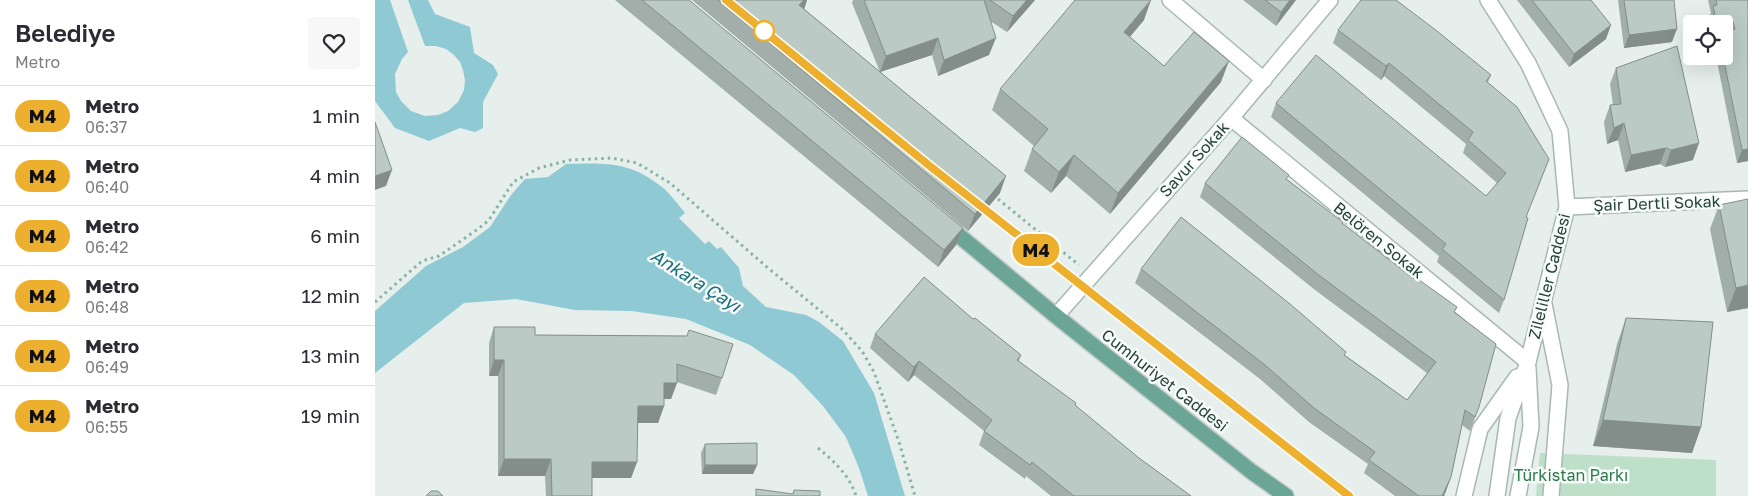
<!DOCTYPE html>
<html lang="en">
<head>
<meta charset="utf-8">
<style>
	body { margin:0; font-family:"Golos Text",sans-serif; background:#f7f7f7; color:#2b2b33; height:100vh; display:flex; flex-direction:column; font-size:19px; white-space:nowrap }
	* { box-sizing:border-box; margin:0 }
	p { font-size:16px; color:#7c7c81 }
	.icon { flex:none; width:28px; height:28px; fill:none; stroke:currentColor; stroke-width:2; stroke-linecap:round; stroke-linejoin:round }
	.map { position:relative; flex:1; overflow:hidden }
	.panel { display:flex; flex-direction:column; background:#fff; width:375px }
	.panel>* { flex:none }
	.badge { padding:0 10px; border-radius:16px; font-size:18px; line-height:32px }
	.tools { position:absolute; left:1308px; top:15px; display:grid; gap:10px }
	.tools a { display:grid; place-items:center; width:50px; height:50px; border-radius:5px; background:#fff; box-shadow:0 5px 20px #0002; font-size:25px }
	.map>.badge { position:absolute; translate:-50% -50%; box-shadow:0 0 0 2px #fff }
	.round { display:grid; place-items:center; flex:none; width:52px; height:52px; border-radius:5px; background:#f7f7f7 }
	.headline { display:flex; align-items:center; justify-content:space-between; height:85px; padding:0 15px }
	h1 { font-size:24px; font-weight:600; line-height:38px }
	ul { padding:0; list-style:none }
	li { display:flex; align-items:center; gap:15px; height:60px; padding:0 15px; border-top:1px solid #e1e1e2 }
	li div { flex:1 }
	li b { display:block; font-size:19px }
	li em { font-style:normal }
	li .badge { min-width:55px; font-weight:700; text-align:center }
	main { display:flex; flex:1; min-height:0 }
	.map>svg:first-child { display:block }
	.green { fill:#bfe0c8 }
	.water { fill:#8ec9d4 }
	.pier { fill:#e6efeb }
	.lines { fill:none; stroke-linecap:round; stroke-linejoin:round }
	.minor-casing { stroke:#a8b8b2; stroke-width:18 }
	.primary-casing { stroke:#c2cac8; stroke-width:18 }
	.path { stroke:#86b3a5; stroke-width:3; stroke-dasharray:2.5 4; stroke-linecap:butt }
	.minor { stroke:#fff; stroke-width:15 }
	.primary { stroke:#6aa596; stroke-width:15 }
	.wall { fill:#a1aea9 }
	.shaded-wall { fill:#838d89 }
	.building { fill:#bbcac4; stroke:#838d89 }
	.line-casing { stroke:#fff; stroke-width:11 }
	.line { stroke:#edaf2e; stroke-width:8 }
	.stop-dot { fill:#fff; stroke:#edaf2e; stroke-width:2.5 }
	.labels { text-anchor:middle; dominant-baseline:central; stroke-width:5; stroke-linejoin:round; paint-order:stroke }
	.street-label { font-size:16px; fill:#24423a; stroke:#f7fbf9 }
	.park-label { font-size:16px; fill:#2d7a4b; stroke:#f7fbf9 }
	.water-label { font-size:18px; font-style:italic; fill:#1c6f80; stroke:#f7fbf9 }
</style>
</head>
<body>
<main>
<section class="panel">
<div class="headline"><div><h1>Belediye</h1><p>Metro</p></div><a class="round"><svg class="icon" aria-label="heart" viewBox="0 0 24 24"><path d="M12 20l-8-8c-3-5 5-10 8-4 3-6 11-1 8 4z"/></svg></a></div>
<ul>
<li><span class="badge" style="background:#edaf2e;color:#111">M4</span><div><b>Metro</b><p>06:37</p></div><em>1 min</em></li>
<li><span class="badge" style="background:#edaf2e;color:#111">M4</span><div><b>Metro</b><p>06:40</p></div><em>4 min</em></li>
<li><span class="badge" style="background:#edaf2e;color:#111">M4</span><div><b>Metro</b><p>06:42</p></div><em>6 min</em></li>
<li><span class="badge" style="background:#edaf2e;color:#111">M4</span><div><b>Metro</b><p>06:48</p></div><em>12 min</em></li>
<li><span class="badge" style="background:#edaf2e;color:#111">M4</span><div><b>Metro</b><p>06:49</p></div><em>13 min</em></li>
<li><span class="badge" style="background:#edaf2e;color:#111">M4</span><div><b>Metro</b><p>06:55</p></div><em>19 min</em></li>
</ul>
</section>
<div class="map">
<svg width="1373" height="496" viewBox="0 0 1373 496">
	<rect width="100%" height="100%" fill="#e6efeb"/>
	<path class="green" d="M1165 453 1341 460V496H1161Z"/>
	<g class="water">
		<path d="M0 0H53L60 14 95 27 99 53 118 65 123 74 108 102V128L100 132 85 128 54 141 20 128 0 101Z"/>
		<path d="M191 164C231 163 254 161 287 187 296 194 303 205 310 213L304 218 330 244 334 241 342 249 346 247 364 268 368 286 391 307 431 315 444 322 468 341 499 393 530 496H493L484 468 471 437 448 406 419 375 375 345 311 319 257 311 200 310 141 299 89 303 0 373V311L51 266 88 247 115 227 136 195 150 179 173 177Z"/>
	</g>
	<path class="pier" d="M15 0H33L50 46H61L71 49 79 55 85 62 88 70 90 80 89 90 83 102 73 111 63 115 50 116 36 111 26 101 21 92 20 74 27 59 33 52Z"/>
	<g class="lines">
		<g class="minor-casing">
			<g id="minor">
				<path d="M795 0 889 80"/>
				<path d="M1113 0 1153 63 1185 131 1192 207 1153 362 1133 418 1122 496"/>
				<path d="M856 118 1153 362"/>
				<path d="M1192 207 1373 199"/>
				<path d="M1169 304 1185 385 1176 496"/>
				<path d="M681 316 856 118 955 0"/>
				<path d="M1089 496 1105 429 1142 377"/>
				<path d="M1143 496 1156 427 1153 368"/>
			</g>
		</g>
		<g class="primary-casing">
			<path id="primary" d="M570 224 681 316 877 472 911 496"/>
		</g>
		<g class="path">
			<path d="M618 195 704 265"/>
			<path d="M0 302 47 261 64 256 103 229 114 220 138 182 164 168 195 160 237 158 262 163 295 183 393 268 466 328 487 351 499 372 524 442 540 496"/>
			<path d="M443 448C459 461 475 476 481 496"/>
		</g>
		<use href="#minor" class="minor"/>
		<use href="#primary" class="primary"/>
	</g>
	<g class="wall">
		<path d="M240 0H314L588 228 581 245 563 267Z"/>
		<path d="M317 0H432L429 9 505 72 477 3 478 0H660L632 32 615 21 614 55 563 76 557 55 505 72 625 193 593 231Z"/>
		<path d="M868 0H921L901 26Z"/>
		<path d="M1142 0H1216L1231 39 1194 67Z"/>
		<path d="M1243 0H1299L1297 42 1249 48Z"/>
		<path d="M1333 0H1373V161L1362 163 1341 56H1349V24H1334L1333 19 1336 13Z"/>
		<path d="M769 20 755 37 789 66 846 82 735 214 691 176 676 193 649 171 657 149 659 146 617 110 625 89Z"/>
		<path d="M963 30 1116 75 1113 82 1152 217 1129 300 1124 313 1062 262 1064 256 896 117 901 103 1111 196 1122 183 1088 153 1091 144 1009 76 1006 80 958 43Z"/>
		<path d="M1241 68 1318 160 1290 167 1285 164 1250 172 1243 140 1232 144 1229 122 1235 105H1238L1235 84Z"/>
		<path d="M913 180 1080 313 1121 344 1099 421 1095 431 1087 425 1076 477 1069 496H1020L989 473 993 464 934 422 885 379 760 283 766 269 970 355 1032 400 1052 373 940 290 825 197 830 183Z"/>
		<path d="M1344 205 1373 308 1352 312 1335 229Z"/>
		<path d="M1251 318 1326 427 1317 453 1218 446 1242 344Z"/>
		<path d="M598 319 646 355 644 361 764 458 816 496H676L651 476 650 479 604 445 609 431 539 375 533 382 495 348 500 334Z"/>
		<path d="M119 327 160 335 312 336 347 378 341 395 302 382 296 399H289V406L283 423H262V462L256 478H217V496H171L170 476H123V376H114V343Z"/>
		<path d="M330 444 382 465 378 474H327L326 453Z"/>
	</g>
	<g class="shaded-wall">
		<path d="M429 0H432L429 10 424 5Z"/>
		<path d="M652 0H660L632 32 638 16Z"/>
		<path d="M776 0 769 20 741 53 749 32Z"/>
		<path d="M915 0H921L901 26 906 12Z"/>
		<path d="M1358 22 1353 36H1349V24H1344Z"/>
		<path d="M1236 25 1231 39 1194 67 1199 54Z"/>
		<path d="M1302 29 1297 42 1249 48 1254 35Z"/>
		<path d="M563 38 557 55 505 72 511 56Z"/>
		<path d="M621 38 614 55 563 76 569 60Z"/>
		<path d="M854 61 846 82 735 214 743 193Z"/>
		<path d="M1014 63 1009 76 1006 80 1011 66Z"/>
		<path d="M1249 123 1243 140 1232 144 1239 128Z"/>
		<path d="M1324 143 1318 160 1290 167 1296 150Z"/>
		<path d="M1291 148 1285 164 1250 172 1256 155Z"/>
		<path d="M1373 149V161L1362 163 1367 150Z"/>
		<path d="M699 155 691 176 676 193 684 172Z"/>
		<path d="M17 170 11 186 0 190V176Z"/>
		<path d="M631 176 625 193 593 231 600 214Z"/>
		<path d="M588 228 581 245 563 267 569 250Z"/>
		<path d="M1373 285V308L1352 312 1361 288Z"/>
		<path d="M119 360H129L123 376H114Z"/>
		<path d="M544 361 539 375 533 382 539 367Z"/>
		<path d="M289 383H302L296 399H283Z"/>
		<path d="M263 406H289L283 423H257Z"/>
		<path d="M1228 420 1326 427 1317 453 1218 446Z"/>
		<path d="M129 459H176L170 476H123Z"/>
		<path d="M217 462H262L256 478H211Z"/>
		<path d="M330 465H382L378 474H327Z"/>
		<path d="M1076 477 1071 491 1069 496H1067Z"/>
	</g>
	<g class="building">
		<path d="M267 0H314L588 228 569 250Z"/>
		<path d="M343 0H429L424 5 631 176 600 214Z"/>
		<path d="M489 0H609L621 38 569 60 563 38 511 56Z"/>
		<path d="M615 0H652L638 16Z"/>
		<path d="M700 0H776L749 32 789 66 819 32 854 61 743 193 699 155 684 172 657 149 673 129 625 89Z"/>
		<path d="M890 0H915L906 12Z"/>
		<path d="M986 0H1021L1062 31 1116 75 1111 81 1142 107 1174 159 1151 217 1153 218 1129 300 1067 249 1071 244 901 103 941 55 1111 196 1131 173 1093 140 1098 132 1014 63 1011 66 963 30Z"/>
		<path d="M1157 0H1216L1236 25 1199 54Z"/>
		<path d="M1249 0H1299L1302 29 1254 35Z"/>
		<path d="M1341 0H1373V149L1367 150 1348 56 1349 33 1360 29 1358 22 1342 24 1338 6 1342 5Z"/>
		<path d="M1302 46 1324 143 1296 150 1291 148 1256 155 1249 123 1239 128 1235 105 1246 104 1241 68Z"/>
		<path d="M0 122 17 170 0 176Z"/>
		<path d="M867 137 914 175 911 179 968 222 967 223 1039 279 1040 277 1082 307 1079 312 1121 344 1104 407 1100 417 1090 410 1076 477 1067 496H1044L994 460 1000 452 939 408 890 365 766 269 806 217 915 304 971 352 969 355 1032 400 1061 362 945 276 830 183Z"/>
		<path d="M1373 199V285L1361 288 1344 205Z"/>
		<path d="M549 277 598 319 600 318 646 355 642 360 701 403 700 405 764 458 816 496H699L657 462 655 465 609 431 617 420 544 361 539 367 500 334Z"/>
		<path d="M1251 318 1338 322 1326 427 1228 420Z"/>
		<path d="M119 327H160V335L312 336 314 330 358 344 347 378 302 364V383H289V406H263L262 462H217V496H177L176 459H129V360H119Z"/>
		<path d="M382 443V465H330V444Z"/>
		<path d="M381 489 418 494 419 490 445 491V496H381Z"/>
		<path d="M56 491H63L68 496H51Z"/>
	</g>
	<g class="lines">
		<g class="line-casing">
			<path id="line" d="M351 0 556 167 974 496"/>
		</g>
		<use href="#line" class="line"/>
	</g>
	<circle class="stop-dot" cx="389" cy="31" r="10"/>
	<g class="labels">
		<g class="street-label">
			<text transform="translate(819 159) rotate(-48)">Savur Sokak</text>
			<text transform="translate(1282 203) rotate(-2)">Şair Dertli Sokak</text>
			<text transform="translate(1004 240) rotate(39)">Belören Sokak</text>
			<text transform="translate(1174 276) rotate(-76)">Zileliller Caddesi</text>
			<text transform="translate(790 380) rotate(38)">Cumhuriyet Caddesi</text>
		</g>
		<g class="park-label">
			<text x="1196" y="475">Türkistan Parkı</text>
		</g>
		<g class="water-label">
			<text transform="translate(321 280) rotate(32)">Ankara Çayı</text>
		</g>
	</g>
</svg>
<div class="tools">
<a><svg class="icon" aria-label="locate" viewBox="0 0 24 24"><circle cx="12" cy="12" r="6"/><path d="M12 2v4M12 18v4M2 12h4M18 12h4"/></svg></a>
</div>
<b class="badge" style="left:661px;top:250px;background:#edaf2e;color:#111">M4</b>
</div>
</main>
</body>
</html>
